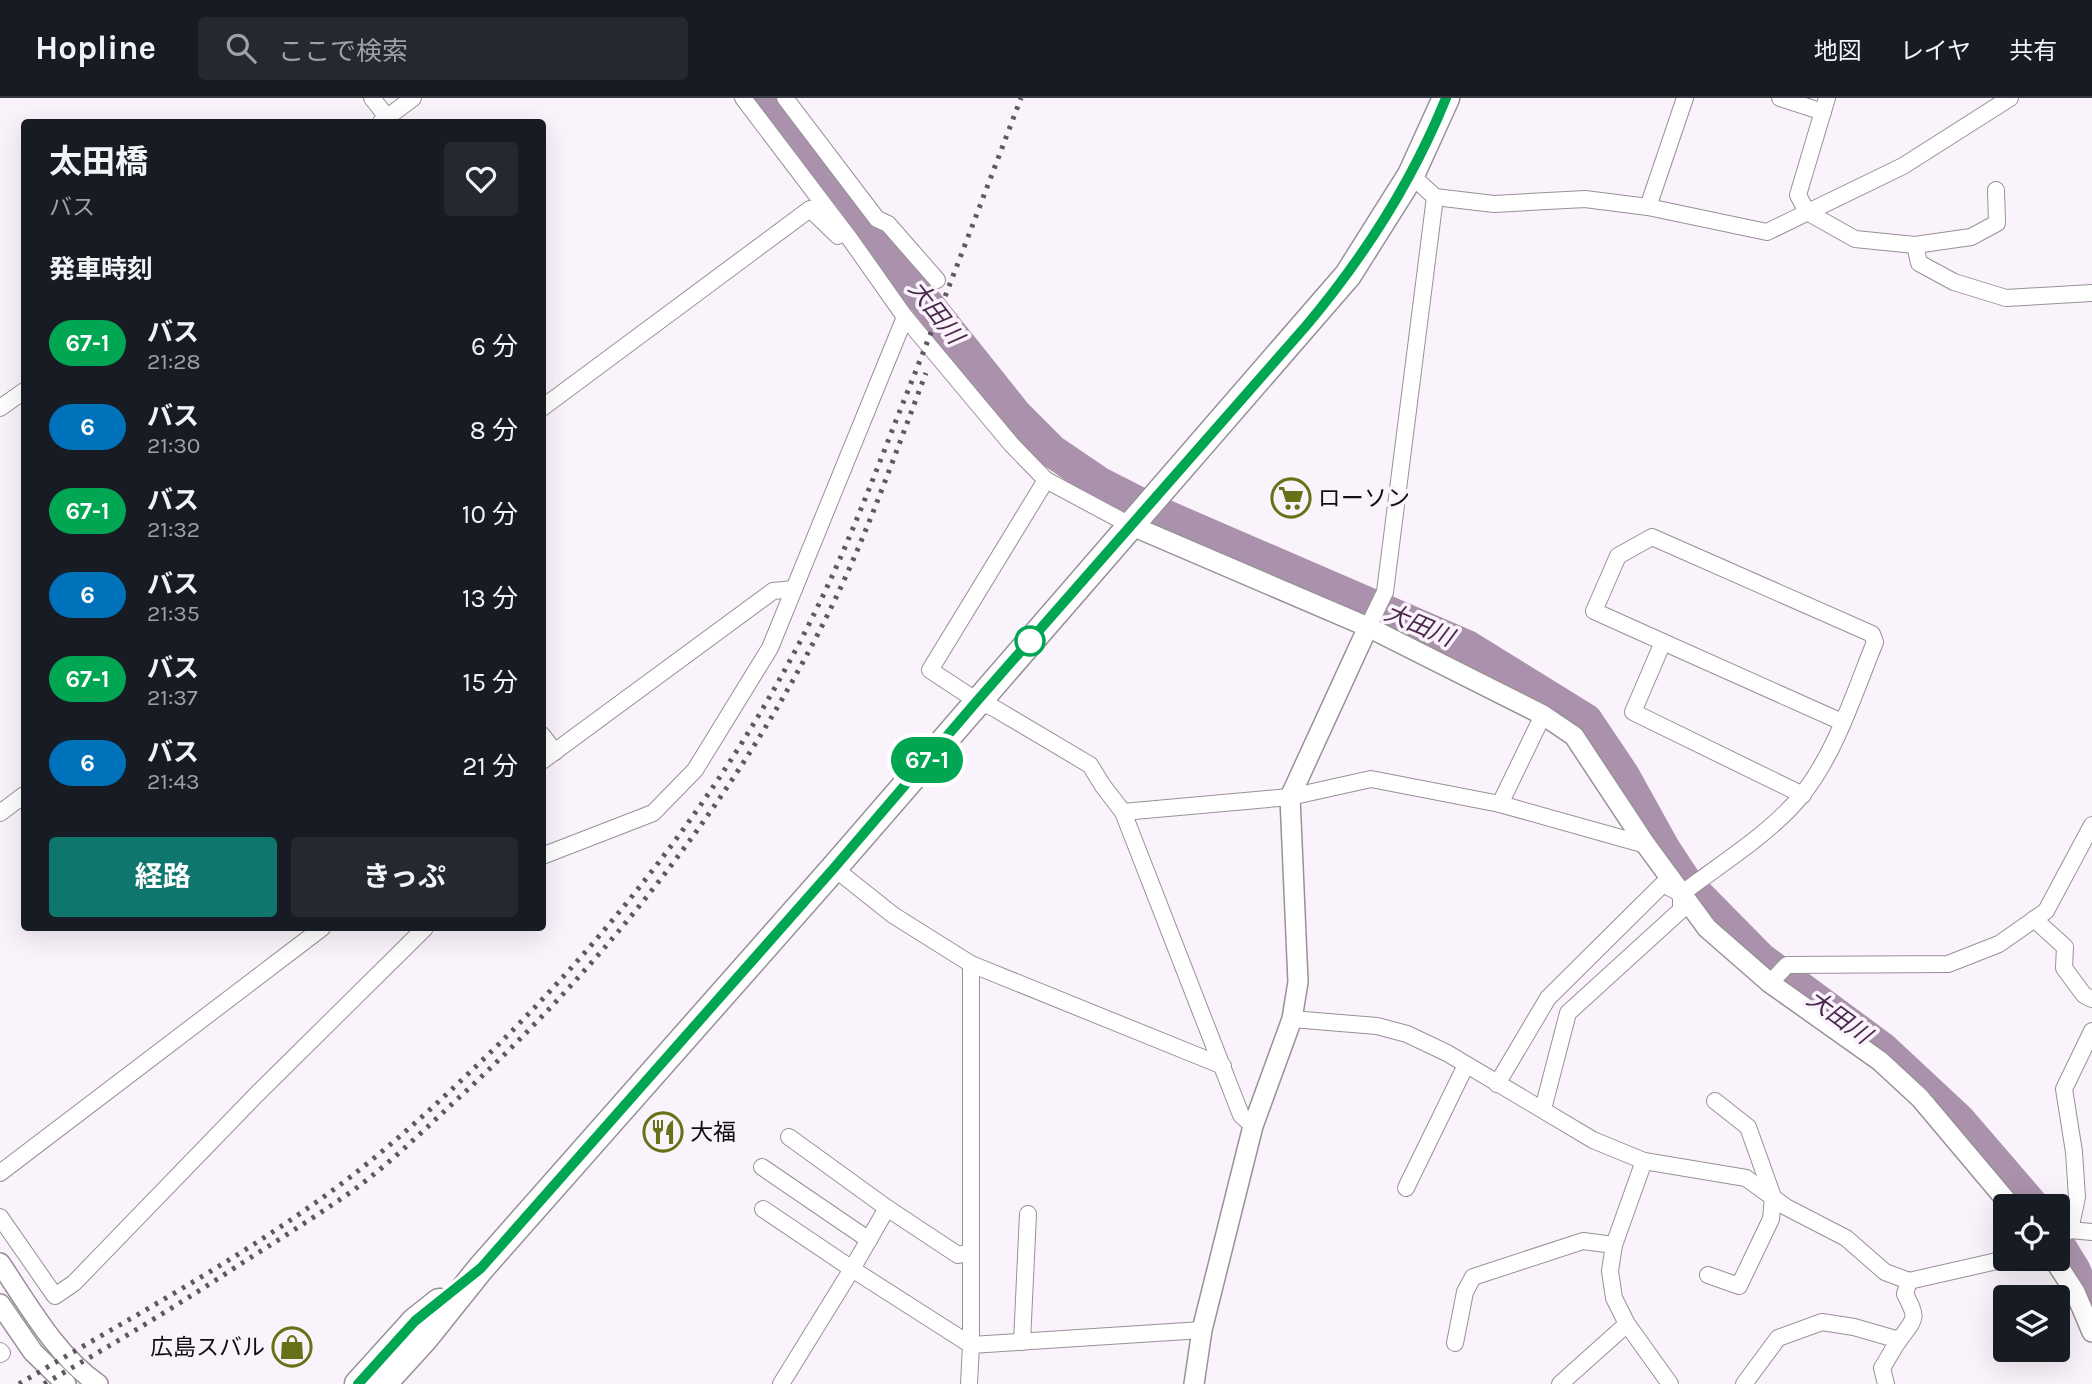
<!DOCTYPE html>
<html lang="ja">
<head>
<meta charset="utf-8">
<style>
	body { margin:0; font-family:Karla,"Noto Sans JP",sans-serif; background:#242831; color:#f1f3f6; height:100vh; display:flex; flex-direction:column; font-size:26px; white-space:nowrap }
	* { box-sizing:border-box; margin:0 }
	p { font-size:23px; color:#9ea1a6 }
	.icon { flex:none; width:38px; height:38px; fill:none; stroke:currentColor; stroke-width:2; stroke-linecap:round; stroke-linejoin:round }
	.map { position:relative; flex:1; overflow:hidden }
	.sheet { position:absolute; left:21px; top:21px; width:525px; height:812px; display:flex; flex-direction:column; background:#171b24; border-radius:7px; box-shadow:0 7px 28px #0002 }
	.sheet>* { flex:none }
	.badge { padding:0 14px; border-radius:23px; font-size:24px; line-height:46px }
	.fabs { position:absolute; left:1993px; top:1096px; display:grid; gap:14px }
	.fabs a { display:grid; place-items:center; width:77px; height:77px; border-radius:7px; background:#171b24; box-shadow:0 7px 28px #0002; font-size:35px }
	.map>.badge { position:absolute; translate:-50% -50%; box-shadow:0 0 0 4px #fff }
	h2 { padding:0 28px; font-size:26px; line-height:63px }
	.round { display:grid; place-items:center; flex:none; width:74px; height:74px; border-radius:7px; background:#242831 }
	.overview { display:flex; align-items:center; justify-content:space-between; height:119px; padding:0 28px }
	h1 { font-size:33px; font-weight:700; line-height:52px }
	.cta { display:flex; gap:14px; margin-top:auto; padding:14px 28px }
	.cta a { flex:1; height:80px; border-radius:7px; background:#0f766e; color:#fff; font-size:28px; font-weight:700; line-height:80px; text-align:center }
	.cta a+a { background:#242831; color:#f1f3f6 }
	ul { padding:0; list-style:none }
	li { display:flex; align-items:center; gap:21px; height:84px; padding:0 28px }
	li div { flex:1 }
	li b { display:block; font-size:26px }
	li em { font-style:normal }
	li .badge { min-width:77px; font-weight:700; text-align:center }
	header { display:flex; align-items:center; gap:42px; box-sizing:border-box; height:98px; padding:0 35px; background:#171b24; border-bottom:2px solid #363941 }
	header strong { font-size:33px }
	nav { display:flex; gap:38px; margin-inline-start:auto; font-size:24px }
	.search { width:490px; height:63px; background:#242831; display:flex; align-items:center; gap:18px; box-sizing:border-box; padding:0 24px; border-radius:7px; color:#9ea1a6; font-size:26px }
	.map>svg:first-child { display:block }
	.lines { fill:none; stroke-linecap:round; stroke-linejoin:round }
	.river { stroke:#ab92ac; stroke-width:33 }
	.minor-casing { stroke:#989198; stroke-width:18 }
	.tertiary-casing { stroke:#989198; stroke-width:22 }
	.trunk-casing { stroke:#989198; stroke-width:29 }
	.minor { stroke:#fff; stroke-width:16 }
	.tertiary { stroke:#fff; stroke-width:19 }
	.trunk { stroke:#fff; stroke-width:26 }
	.rail { stroke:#5e595e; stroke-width:5; stroke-dasharray:3.5 7; stroke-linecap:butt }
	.line-casing { stroke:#fff; stroke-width:16 }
	.line { stroke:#00a651; stroke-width:10 }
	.stop-dot { fill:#fff; stroke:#00a651; stroke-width:3.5 }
	.labels { text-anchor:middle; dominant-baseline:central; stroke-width:7; stroke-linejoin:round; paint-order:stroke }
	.poi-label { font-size:23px; fill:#110e11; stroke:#fbf3fb; text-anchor:start }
	.water-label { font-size:24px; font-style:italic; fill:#4b284d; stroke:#fbf3fb }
</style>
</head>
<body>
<header>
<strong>Hopline</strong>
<div class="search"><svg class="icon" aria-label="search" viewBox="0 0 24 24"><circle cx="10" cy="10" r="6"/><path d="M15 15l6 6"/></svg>ここで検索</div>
<nav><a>地図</a><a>レイヤ</a><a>共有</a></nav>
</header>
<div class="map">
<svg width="2092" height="1286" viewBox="0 0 2092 1286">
	<rect width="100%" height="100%" fill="#fbf3fb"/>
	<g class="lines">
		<g class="river">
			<path d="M769 0 913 188 1016 317 1052 353 1099 385 1156 414 1468 549 1586 622 1623 677 1664 751 1687 786 1761 861 1883 951 1959 1022 2033 1108"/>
			<path d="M2058 1146 2074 1172 2092 1213"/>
		</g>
		<g class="minor-casing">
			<g id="minor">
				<path d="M372 0 387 19"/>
				<path d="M743 0 850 141 905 219 1012 347 1046 382 1130 427"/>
				<path d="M785 0 877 121 888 126 937 182"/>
				<path d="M1780 0 1823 14"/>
				<path d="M1827 0 1798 97 1807 114 1855 141 1915 147 1971 139 1997 125 1996 92"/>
				<path d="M381 24 413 0"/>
				<path d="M1411 77 1435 99 1494 106 1585 101 1648 109 1767 134 1903 68 2010 0"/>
				<path d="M1648 109 1685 0"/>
				<path d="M1915 147 1919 165 1954 184 2006 200 2092 195"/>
				<path d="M0 310 24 293"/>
				<path d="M542 310 810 111 838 138"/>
				<path d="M1046 382 930 572 977 603 994 610 1090 667 1103 688 1123 714 1241 1017 1253 1028"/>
				<path d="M1368 529 1385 494 1435 99"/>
				<path d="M1663 544 1842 624"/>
				<path d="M542 637 555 654"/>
				<path d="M542 663 773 493 794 491"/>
				<path d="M1500 706 1543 617"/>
				<path d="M1123 714 1290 699 1371 681 1500 706 1646 747"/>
				<path d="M0 715 24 697"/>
				<path d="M542 758 653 715 695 672 770 550 905 219"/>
				<path d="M834 770 893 817 971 866 1223 968"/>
				<path d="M2034 821 2065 849 2064 870 2084 897 2092 901"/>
				<path d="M1770 885 1787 867 1948 866 1999 846 2046 813 2092 727"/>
				<path d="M1292 921 1377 928 1407 936 1447 955 1593 1042 1644 1063 1746 1080 1786 1109 1846 1140 1885 1174 1909 1183 2010 1160"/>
				<path d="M1497 986 1548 900 1663 786 1681 796"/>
				<path d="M1543 1011 1568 915 1681 812V796C1719 767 1771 735 1801 698 1835 657 1855 593 1875 544L1872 536 1652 439 1618 458 1594 513 1663 544 1633 614 1803 697"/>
				<path d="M789 1039 887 1110"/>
				<path d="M1644 1063 1614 1147 1610 1173 1614 1200 1627 1226 1670 1286"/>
				<path d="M762 1069 869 1142"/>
				<path d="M0 1075 322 830"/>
				<path d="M1406 1090 1466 967"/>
				<path d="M763 1111 852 1171 887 1110 958 1157 971 1154"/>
				<path d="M0 1119 55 1198 74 1185 257 996 425 830"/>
				<path d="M2070 1132 2077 1099 2074 1054 2064 991 2092 933"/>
				<path d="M2058 1139 2070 1132 2092 1134"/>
				<path d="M1708 1177 1739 1188 1771 1121 1773 1099 1748 1029 1715 1003"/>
				<path d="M1022 1244 1028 1116"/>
				<path d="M1455 1245 1465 1194 1473 1179 1583 1143 1614 1147"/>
				<path d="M0 1253 2 1255 0 1256"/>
				<path d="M781 1286 852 1171 971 1247 1202 1232"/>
				<path d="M969 1286 971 1247V866"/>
				<path d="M1560 1286 1627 1226"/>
				<path d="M1744 1286 1778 1240 1822 1224 1854 1229 1899 1242"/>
				<path d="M1886 1286 1882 1270C1888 1261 1893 1250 1900 1241 1916 1219 1918 1221 1905 1196L1909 1183"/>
			</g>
		</g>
		<g class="tertiary-casing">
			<g id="tertiary">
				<path d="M1130 427 1368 529 1543 617 1574 638 1646 747 1707 830 1770 885 1880 963 1920 1000 2011 1108"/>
				<path d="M2053 1160 2075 1194 2092 1234"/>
				<path d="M0 1165C29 1208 55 1256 98 1286"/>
				<path d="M0 1206 33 1254 66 1286"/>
				<path d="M1194 1286 1202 1232 1253 1028 1292 921 1298 884 1290 699 1368 529"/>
			</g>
		</g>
		<g class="trunk-casing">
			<g id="trunk">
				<path d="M358 1286 415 1223 439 1204"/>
				<path d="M383 1286 425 1240 481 1170 834 770 1348 177 1411 77 1446 0"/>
			</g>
		</g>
		<use href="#minor" class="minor"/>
		<use href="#tertiary" class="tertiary"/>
		<use href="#trunk" class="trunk"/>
		<g class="rail">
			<path d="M19 1286C129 1220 247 1158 349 1080 402 1039 452 992 500 945 627 818 738 672 817 510 848 447 873 381 899 315 941 211 981 105 1021 0"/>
			<path d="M44 1286C110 1248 175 1209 239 1167 278 1142 317 1118 355 1091 394 1062 428 1028 464 995 611 859 737 698 827 518 866 440 895 356 926 275"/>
		</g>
	</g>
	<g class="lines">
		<g class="line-casing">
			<path id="line" d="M358 1286 415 1223 481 1170 834 770 977 603 1306 228C1364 159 1412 84 1446 0"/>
		</g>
		<use href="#line" class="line"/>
	</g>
	<defs>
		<g id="supermarket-ring" transform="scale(2.0125)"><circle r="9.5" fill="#fbf3fb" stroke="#697118" stroke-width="1.5"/><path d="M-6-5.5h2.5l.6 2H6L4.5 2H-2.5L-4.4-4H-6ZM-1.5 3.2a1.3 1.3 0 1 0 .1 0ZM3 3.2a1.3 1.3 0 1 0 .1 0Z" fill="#697118"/></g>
		<g id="restaurant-ring" transform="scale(2.0125)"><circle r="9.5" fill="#fbf3fb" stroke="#697118" stroke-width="1.5"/><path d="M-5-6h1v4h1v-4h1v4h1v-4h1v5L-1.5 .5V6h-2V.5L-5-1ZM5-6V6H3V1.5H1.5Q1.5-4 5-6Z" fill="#697118"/></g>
		<g id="shop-ring" transform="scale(2.0125)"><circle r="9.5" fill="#fbf3fb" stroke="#697118" stroke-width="1.5"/><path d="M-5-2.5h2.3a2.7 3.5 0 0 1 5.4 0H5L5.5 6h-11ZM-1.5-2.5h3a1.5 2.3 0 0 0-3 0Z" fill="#697118"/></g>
	</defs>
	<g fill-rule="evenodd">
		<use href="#supermarket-ring" x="1291" y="400"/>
		<use href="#restaurant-ring" x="663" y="1034"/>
		<use href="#shop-ring" x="292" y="1249"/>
	</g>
	<circle class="stop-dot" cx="1030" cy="543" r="14"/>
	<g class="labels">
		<g class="poi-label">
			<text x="1318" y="400">ローソン</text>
			<text x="690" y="1034">大福</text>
			<text x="265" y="1249" text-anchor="end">広島スバル</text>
		</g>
		<g class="water-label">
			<text transform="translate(936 214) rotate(52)">大田川</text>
			<text transform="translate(1419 527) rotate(23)">大田川</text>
			<text transform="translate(1839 919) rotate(36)">大田川</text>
		</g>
	</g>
</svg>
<div class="fabs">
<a><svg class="icon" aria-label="locate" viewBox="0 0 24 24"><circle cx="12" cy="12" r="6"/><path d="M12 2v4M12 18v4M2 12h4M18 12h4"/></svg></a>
<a><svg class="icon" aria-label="layers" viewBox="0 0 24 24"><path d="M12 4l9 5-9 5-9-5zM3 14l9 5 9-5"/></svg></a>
</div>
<b class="badge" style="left:927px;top:662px;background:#00a651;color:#fff">67-1</b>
<section class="sheet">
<div class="overview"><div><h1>太田橋</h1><p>バス</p></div><a class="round"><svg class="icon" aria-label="heart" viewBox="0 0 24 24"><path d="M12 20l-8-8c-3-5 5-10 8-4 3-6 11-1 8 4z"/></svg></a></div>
<h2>発車時刻</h2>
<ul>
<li><span class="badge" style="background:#00a651;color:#fff">67-1</span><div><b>バス</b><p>21:28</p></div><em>6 分</em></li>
<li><span class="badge" style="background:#0072bc;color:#fff">6</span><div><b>バス</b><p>21:30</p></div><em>8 分</em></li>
<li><span class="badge" style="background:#00a651;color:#fff">67-1</span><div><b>バス</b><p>21:32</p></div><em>10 分</em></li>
<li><span class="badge" style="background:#0072bc;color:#fff">6</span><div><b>バス</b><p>21:35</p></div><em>13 分</em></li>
<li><span class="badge" style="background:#00a651;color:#fff">67-1</span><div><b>バス</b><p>21:37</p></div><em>15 分</em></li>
<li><span class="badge" style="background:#0072bc;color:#fff">6</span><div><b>バス</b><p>21:43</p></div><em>21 分</em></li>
</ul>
<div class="cta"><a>経路</a><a>きっぷ</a></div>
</section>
</div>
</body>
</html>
